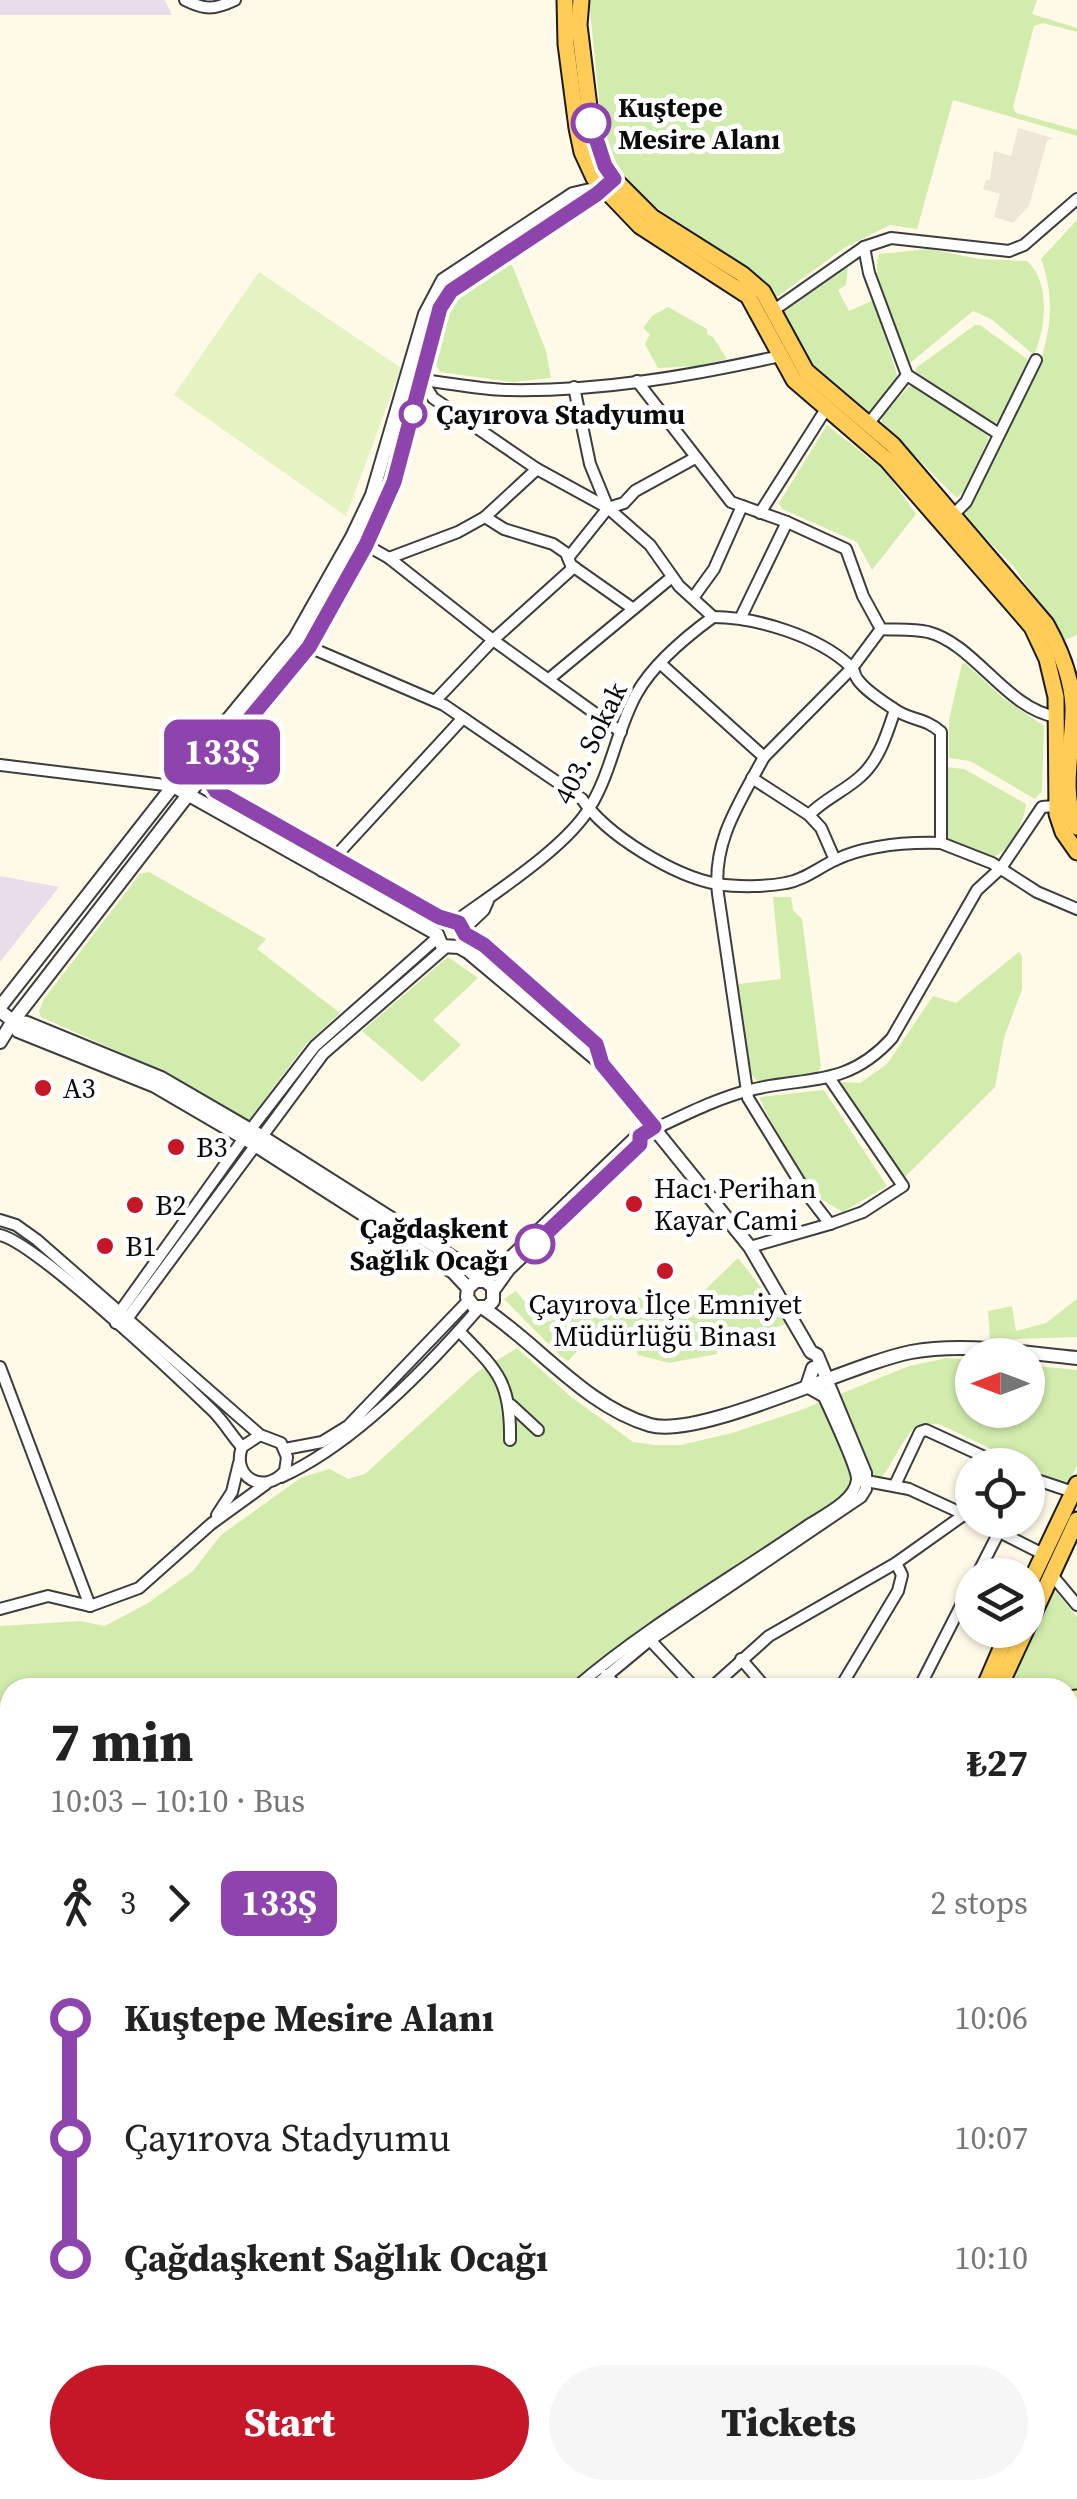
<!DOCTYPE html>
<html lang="en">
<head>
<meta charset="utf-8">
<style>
	body { margin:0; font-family:"Source Serif 4",serif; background:#f6f6f6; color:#222; height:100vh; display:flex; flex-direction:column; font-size:38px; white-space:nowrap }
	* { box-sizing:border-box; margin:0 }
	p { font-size:32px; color:#767676 }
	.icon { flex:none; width:55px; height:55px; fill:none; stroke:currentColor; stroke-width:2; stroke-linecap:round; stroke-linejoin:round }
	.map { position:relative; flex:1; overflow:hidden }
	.panel { position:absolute; left:0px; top:1678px; width:1078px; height:822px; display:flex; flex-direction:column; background:#fff; border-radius:30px 30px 0 0; box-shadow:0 2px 8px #0004 }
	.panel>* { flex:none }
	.badge { padding:0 20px; border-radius:15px; font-size:35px; line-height:65px }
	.needle { width:65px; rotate:270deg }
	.controls { position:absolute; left:955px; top:1338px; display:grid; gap:20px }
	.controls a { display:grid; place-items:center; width:90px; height:90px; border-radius:50%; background:#fff; box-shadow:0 2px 8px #0004; font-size:50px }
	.map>.badge { position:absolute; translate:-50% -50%; box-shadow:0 0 0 5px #fff }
	.legs { display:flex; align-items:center; gap:15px; height:110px; padding:0 50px; font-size:32px }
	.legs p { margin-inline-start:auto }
	.headline { display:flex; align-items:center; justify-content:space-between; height:170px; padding:0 50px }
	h1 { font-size:55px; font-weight:800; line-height:75px }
	.action { display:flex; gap:20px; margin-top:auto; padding:20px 50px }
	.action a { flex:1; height:115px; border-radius:60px; background:#c61729; color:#fff; font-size:40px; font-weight:800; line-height:115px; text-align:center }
	.action a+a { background:#f6f6f6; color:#222 }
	ul { padding:0 50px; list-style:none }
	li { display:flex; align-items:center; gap:35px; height:120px; font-size:38px }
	li i { display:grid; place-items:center; width:15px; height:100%; margin:0 12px; background:currentColor }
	li i::after { content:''; width:25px; height:25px; margin:-12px; border:8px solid; border-radius:50%; background:#fff }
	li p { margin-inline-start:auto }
	li:first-child i { background:linear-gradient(#0000 50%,currentColor 0) }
	li:last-child i { background:linear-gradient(currentColor 50%,#0000 0) }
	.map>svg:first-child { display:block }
	.industrial { fill:#e8ddeb }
	.green { fill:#d2ecae }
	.pitch { fill:#e4f3c1 }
	.plaza { fill:#eee7d7 }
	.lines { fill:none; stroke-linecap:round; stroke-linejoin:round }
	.minor-casing { stroke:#3d3d3d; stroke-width:14 }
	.tertiary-casing { stroke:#3d3d3d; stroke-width:16 }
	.secondary-casing { stroke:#2c2c2c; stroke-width:19 }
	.primary-casing { stroke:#1b1b1b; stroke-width:19 }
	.minor { stroke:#fff; stroke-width:10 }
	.tertiary { stroke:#fff; stroke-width:12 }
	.secondary { stroke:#ffefa2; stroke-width:15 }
	.primary { stroke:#ffcc57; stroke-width:15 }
	.line-1-casing { stroke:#fff; stroke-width:22 }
	.line-1 { stroke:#8e44ad; stroke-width:15 }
	.stop-1-dot { fill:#fff; stroke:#8e44ad; stroke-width:5 }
	.poi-dot { fill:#c61729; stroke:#fff; stroke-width:4 }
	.labels { text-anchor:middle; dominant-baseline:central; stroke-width:10; stroke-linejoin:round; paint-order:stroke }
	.stop-label { font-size:28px; font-weight:bold; fill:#0a0a0a; stroke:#fff; text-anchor:start }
	.street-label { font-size:28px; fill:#0a0a0a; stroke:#fff }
	.poi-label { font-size:28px; fill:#0a0a0a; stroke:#fff; text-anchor:start }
</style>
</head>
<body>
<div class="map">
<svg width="1077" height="2499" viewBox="0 0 1077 2499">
	<rect width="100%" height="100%" fill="#fff9e7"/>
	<g class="industrial">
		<path d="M0 0H165L172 15H0Z"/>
		<path d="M0 876 59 887 0 962Z"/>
	</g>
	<g class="green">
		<path d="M589 0H1037L1032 14 1077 28V32L1043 23 1034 26 1013 107 1016 113 1077 130V136L953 100 917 229 890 225 844 248 777 297 762 278 647 201 620 171 602 130Z"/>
		<path d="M1077 220V635L1063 641 1015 568 964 516C995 431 1077 355 1041 259Z"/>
		<path d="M929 249 979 259 1027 261C1051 283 1046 328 1034 355L991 319 973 311 910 363C899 336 869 280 879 254Z"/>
		<path d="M503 265H512L546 351 551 378 512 382 440 372 436 365 451 304Z"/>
		<path d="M848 267 846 285 838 290 849 311 874 300 897 375 895 385 869 415C822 377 809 368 784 312Z"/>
		<path d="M668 307 707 329V334L713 337 727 359 697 366 658 368 645 344 650 334 643 328 652 316Z"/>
		<path d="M975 325H980L1027 359C1027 378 1009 416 993 425L916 372V368Z"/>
		<path d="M915 385 989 437 968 486 957 498 882 423V417L908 387Z"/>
		<path d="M827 425 885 471 916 514 872 570 857 542 782 509 779 503Z"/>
		<path d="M965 663 1003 698 1044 726 1042 791 1035 799 970 761 949 758V720L962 664Z"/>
		<path d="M947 767 964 769 1026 804C1024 824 1010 851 991 858L955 845 946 837Z"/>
		<path d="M149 872 266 939 257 949 340 1013 306 1044 249 1120 169 1074 41 1017 39 1011 44 999 140 874Z"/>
		<path d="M773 897H791L793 910 802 919 821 1066 816 1076 760 1084 751 1074 738 984 781 979Z"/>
		<path d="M1019 952 1022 956V989L1004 1038 995 1087 905 1177 897 1171 841 1088 843 1082 860 1083 887 1064 933 996 956 1003Z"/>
		<path d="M448 957 478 978 433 1020 461 1045 422 1082 362 1031Z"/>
		<path d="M824 1090 887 1186 843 1212 817 1197 786 1154 759 1097Z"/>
		<path d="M738 1258 789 1323 716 1347 717 1354 669 1363 638 1355 636 1348 604 1324 568 1361 560 1356 504 1299 516 1291 542 1323 643 1296 670 1324Z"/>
		<path d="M1077 1299V1337L990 1340 988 1311 1012 1306 1016 1331 1046 1323Z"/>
		<path d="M517 1348 570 1396 633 1442 655 1445H681L732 1433 801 1410 909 1366 947 1358 972 1360V1410H1028V1365L1077 1370V1466L1069 1482 1058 1481 939 1424 917 1425C896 1446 893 1469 871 1489L600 1664 586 1687 10 1688V2226L0 2227V1626L80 1621 105 1626 148 1603 193 1571 221 1535 302 1477 330 1469 348 1479 365 1474 476 1373Z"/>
		<path d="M1050 1592H1056L1077 1617V1689L1016 1687 1014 1672Z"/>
		<path d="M1068 2118 1077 2128V2235L1068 2236Z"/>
	</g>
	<path class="pitch" d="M259 272 401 368 346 516 174 395Z"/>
	<path class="plaza" d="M1018 128 1053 138 1047 141 1029 206 1013 223 994 217 1000 194 983 189 986 180H990L994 151 1011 156Z"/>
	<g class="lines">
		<g class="minor-casing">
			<g id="minor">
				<path d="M185 0C205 10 214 10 235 0"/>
				<path d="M774 310 864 247"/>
				<path d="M907 375 999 434"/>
				<path d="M422 380 433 398 537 469 608 508 650 545 679 586 713 617"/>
				<path d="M422 380C449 383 478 389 506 390 597 392 691 376 780 356"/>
				<path d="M637 381 731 502 787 522 846 549 863 596 881 629C896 630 913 629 928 632 975 644 1006 709 1057 717"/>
				<path d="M574 387 590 464 608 508"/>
				<path d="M869 423 907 375 869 273 864 247 891 238 1009 251 1024 245 1077 199"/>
				<path d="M760 513 826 409"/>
				<path d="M953 515 966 502 1036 360"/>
				<path d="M485 517 504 529 553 544 566 553 571 565 632 608"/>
				<path d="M366 545 389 558 493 640 621 732"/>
				<path d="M389 558 458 532 485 517 537 469"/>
				<path d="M568 558 608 508 624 503 635 491 695 458"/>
				<path d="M693 598 714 569 742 506"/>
				<path d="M713 617C756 617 818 636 850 666 857 673 852 672 858 680 866 691 882 701 894 709 911 721 924 717 941 732V843L992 863 1037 892 1077 909"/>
				<path d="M741 617 787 522"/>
				<path d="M309 647 444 705 582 799C606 835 674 876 717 884 737 887 766 887 786 883 804 880 818 868 835 860 867 845 906 842 941 843"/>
				<path d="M661 664 764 757 852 668 881 629"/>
				<path d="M549 679 672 577"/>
				<path d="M435 701 493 640 574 567"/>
				<path d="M764 757C740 802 712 841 718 894L748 1098 807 1194 830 1224 863 1212 903 1186 830 1079"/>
				<path d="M0 765 173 786"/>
				<path d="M752 778 809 815 821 828 835 860"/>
				<path d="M809 815C824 799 845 791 861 776 880 759 887 733 895 710"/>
				<path d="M322 871 463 718"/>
				<path d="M456 921C493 894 567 847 590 807 612 771 617 728 637 693 654 663 687 636 713 617"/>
				<path d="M464 929 484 910 488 901"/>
				<path d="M0 1220 16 1225 37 1240 260 1435 281 1443 287 1457 285 1471C264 1496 231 1477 242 1447L260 1435"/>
				<path d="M0 1235C35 1242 180 1379 213 1411 224 1422 232 1436 242 1447"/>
				<path d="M750 1247 830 1224"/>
				<path d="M485 1281 634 1138C672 1122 710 1100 750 1090 807 1076 847 1088 892 1038L977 890 1001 868 1042 807 1055 806"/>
				<path d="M494 1291 509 1270 641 1144 640 1136"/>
				<path d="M116 1323 119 1313 244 1138 315 1046 437 938"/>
				<path d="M116 1323 127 1319 323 1054 445 948"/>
				<path d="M459 1331C498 1371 511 1382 510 1440"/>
				<path d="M0 1367 90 1606 139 1588 211 1524 266 1484"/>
				<path d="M511 1405 538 1430"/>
				<path d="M285 1449 322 1442 348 1426 468 1301"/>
				<path d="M281 1477C353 1445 427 1368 479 1308"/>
				<path d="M1028 1477 1073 1492"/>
				<path d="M861 1480 909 1489 972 1518"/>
				<path d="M895 1485 920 1432 926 1430 1002 1465"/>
				<path d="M217 1515 232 1492 239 1463"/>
				<path d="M976 1520 1043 1554"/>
				<path d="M1051 1574 1077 1605"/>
				<path d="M977 1575 999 1532"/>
				<path d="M0 1609 48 1596 90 1606"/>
				<path d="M650 1640 695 1688"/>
				<path d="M741 1659 766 1688"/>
				<path d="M606 1675 618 1688"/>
				<path d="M575 1688C647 1626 729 1580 807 1526 822 1516 855 1501 857 1480 858 1468 827 1404 820 1388"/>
				<path d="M592 1688 650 1640 861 1497 866 1489V1473L827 1379"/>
				<path d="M711 1688 769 1636 896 1563 965 1514"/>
				<path d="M840 1688 898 1591 902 1575 896 1563"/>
				<path d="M919 1688 972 1584"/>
				<path d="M1068 1790 1077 1786"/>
				<path d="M1068 1949 1077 1942"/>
				<path d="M1068 1996 1077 2016"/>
				<path d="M1068 2113 1077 2118"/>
				<path d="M0 2237 10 2236"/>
				<path d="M1068 2321H1077"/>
				<path d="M0 2430 10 2426"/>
				<path d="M57 2490 58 2499"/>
				<path d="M131 2490 132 2499"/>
				<path d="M479 2490 499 2499"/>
				<path d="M832 2490 833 2499"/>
				<path d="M887 2490 889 2499"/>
				<path d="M1045 2490 1046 2499"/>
				<path d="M166 2499 188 2490"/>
				<path d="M459 2499 464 2490"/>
				<path d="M720 2499C739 2490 756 2494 778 2490"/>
			</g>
		</g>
		<g class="tertiary-casing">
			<g id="tertiary">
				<path d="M208 768 216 791 439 917 459 923 465 934 484 945 596 1044 601 1062"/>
				<path d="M173 786 437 934 442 946 459 947 468 952 602 1064 750 1247 811 1352 817 1355 827 1379"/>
				<path d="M0 1007 173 786 295 638 352 537 372 495 425 314 443 280 573 194 603 187"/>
				<path d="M0 1011 13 1021 18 1031 155 1086 244 1138 453 1272 468 1288 467 1297 474 1307H487L493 1301V1287L485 1281H476L468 1288"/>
				<path d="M13 1021 27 1023 161 1078 261 1136 460 1262 480 1280"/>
				<path d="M0 1042 13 1021 208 769 309 647 366 545 395 481 440 309 451 291 597 195 608 184"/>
				<path d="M483 1308C538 1344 585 1406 650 1425 701 1439 850 1364 911 1352 965 1342 1022 1353 1077 1358"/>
				<path d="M813 1368 807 1386 823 1395"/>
				<path d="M1068 1857 1077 1867"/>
			</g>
		</g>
		<g class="secondary-casing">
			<g id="secondary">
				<path d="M1068 1699 1077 1698"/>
				<path d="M1068 1713 1077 1712"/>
				<path d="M676 2490 684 2499"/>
				<path d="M693 2490 700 2499"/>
				<path d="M967 2490 971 2499"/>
				<path d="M981 2490 986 2499"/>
			</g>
		</g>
		<g class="primary-casing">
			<g id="primary">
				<path d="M565 0 566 44 577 128 582 152 594 178 640 226 748 296 794 380 887 460 1032 627 1047 659 1056 697 1057 814 1063 832 1077 852"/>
				<path d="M581 0 579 25 591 123 605 166 614 179 652 217 742 274 763 292 806 371 893 445 1046 624C1060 649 1072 678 1073 707 1074 744 1059 793 1077 827"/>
				<path d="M1028 1587 1077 1484"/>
				<path d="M1028 1626 1077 1520"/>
				<path d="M984 1688 1009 1630"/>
				<path d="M999 1688 1026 1630"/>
				<path d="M334 2499 338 2490"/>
				<path d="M352 2499 356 2490"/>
			</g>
		</g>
		<use href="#minor" class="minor"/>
		<use href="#tertiary" class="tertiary"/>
		<use href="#secondary" class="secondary"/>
		<use href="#primary" class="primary"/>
	</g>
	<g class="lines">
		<g class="line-1-casing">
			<path id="line-1" d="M535 1244 640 1144V1136L654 1127 602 1064 596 1044 484 945 465 934 459 923 439 917 216 791 211 783 208 769 309 647 366 545 394 482 440 308 451 291 597 194 614 179 605 166 591 123"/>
		</g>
		<use href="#line-1" class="line-1"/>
	</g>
	<g class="stop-1-dot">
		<circle cx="591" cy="123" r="18"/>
		<circle cx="413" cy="414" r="12"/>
		<circle cx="535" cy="1244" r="18"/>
	</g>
	<g class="poi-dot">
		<circle cx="43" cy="1088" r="10"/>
		<circle cx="176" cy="1147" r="10"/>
		<circle cx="634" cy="1204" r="10"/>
		<circle cx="135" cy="1205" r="10"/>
		<circle cx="105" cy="1246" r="10"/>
		<circle cx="665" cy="1271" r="10"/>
	</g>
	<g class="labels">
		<g class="stop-label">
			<text x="618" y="107">Kuştepe<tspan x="618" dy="32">Mesire Alanı</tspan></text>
			<text x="436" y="414">Çayırova Stadyumu</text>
			<text x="508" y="1228" text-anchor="end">Çağdaşkent<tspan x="508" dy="32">Sağlık Ocağı</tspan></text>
		</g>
		<g class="street-label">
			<text transform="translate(590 743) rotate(-64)">403. Sokak</text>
		</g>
		<g class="poi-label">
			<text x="63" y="1088">A3</text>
			<text x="196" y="1147">B3</text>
			<text x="654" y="1188">Hacı Perihan<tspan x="654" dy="32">Kayar Cami</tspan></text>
			<text x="155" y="1205">B2</text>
			<text x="125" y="1246">B1</text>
			<text x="665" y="1304" text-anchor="middle">Çayırova İlçe Emniyet<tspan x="665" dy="32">Müdürlüğü Binası</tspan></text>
		</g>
	</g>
</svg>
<div class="controls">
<a><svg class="needle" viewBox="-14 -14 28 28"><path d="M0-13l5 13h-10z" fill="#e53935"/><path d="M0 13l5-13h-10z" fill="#767676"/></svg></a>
<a><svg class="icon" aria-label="locate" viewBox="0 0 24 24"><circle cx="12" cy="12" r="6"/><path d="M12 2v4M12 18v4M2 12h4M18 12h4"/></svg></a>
<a><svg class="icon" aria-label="layers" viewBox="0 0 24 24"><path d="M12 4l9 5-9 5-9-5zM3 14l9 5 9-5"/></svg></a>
</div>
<b class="badge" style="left:222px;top:752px;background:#8e44ad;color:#fff">133Ş</b>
<section class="panel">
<div class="headline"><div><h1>7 min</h1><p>10:03 – 10:10 · Bus</p></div><b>₺27</b></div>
<div class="legs"><svg class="icon" aria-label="walk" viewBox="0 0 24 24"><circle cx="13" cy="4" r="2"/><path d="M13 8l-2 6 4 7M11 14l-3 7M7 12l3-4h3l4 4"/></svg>3<svg class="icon" aria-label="forward" viewBox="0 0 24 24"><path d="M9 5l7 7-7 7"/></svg><b class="badge" style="background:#8e44ad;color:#fff">133Ş</b><p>2 stops</p></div>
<ul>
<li><i style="color:#8e44ad"></i><b>Kuştepe Mesire Alanı</b><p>10:06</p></li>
<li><i style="color:#8e44ad"></i><span>Çayırova Stadyumu</span><p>10:07</p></li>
<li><i style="color:#8e44ad"></i><b>Çağdaşkent Sağlık Ocağı</b><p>10:10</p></li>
</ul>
<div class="action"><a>Start</a><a>Tickets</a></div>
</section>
</div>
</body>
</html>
